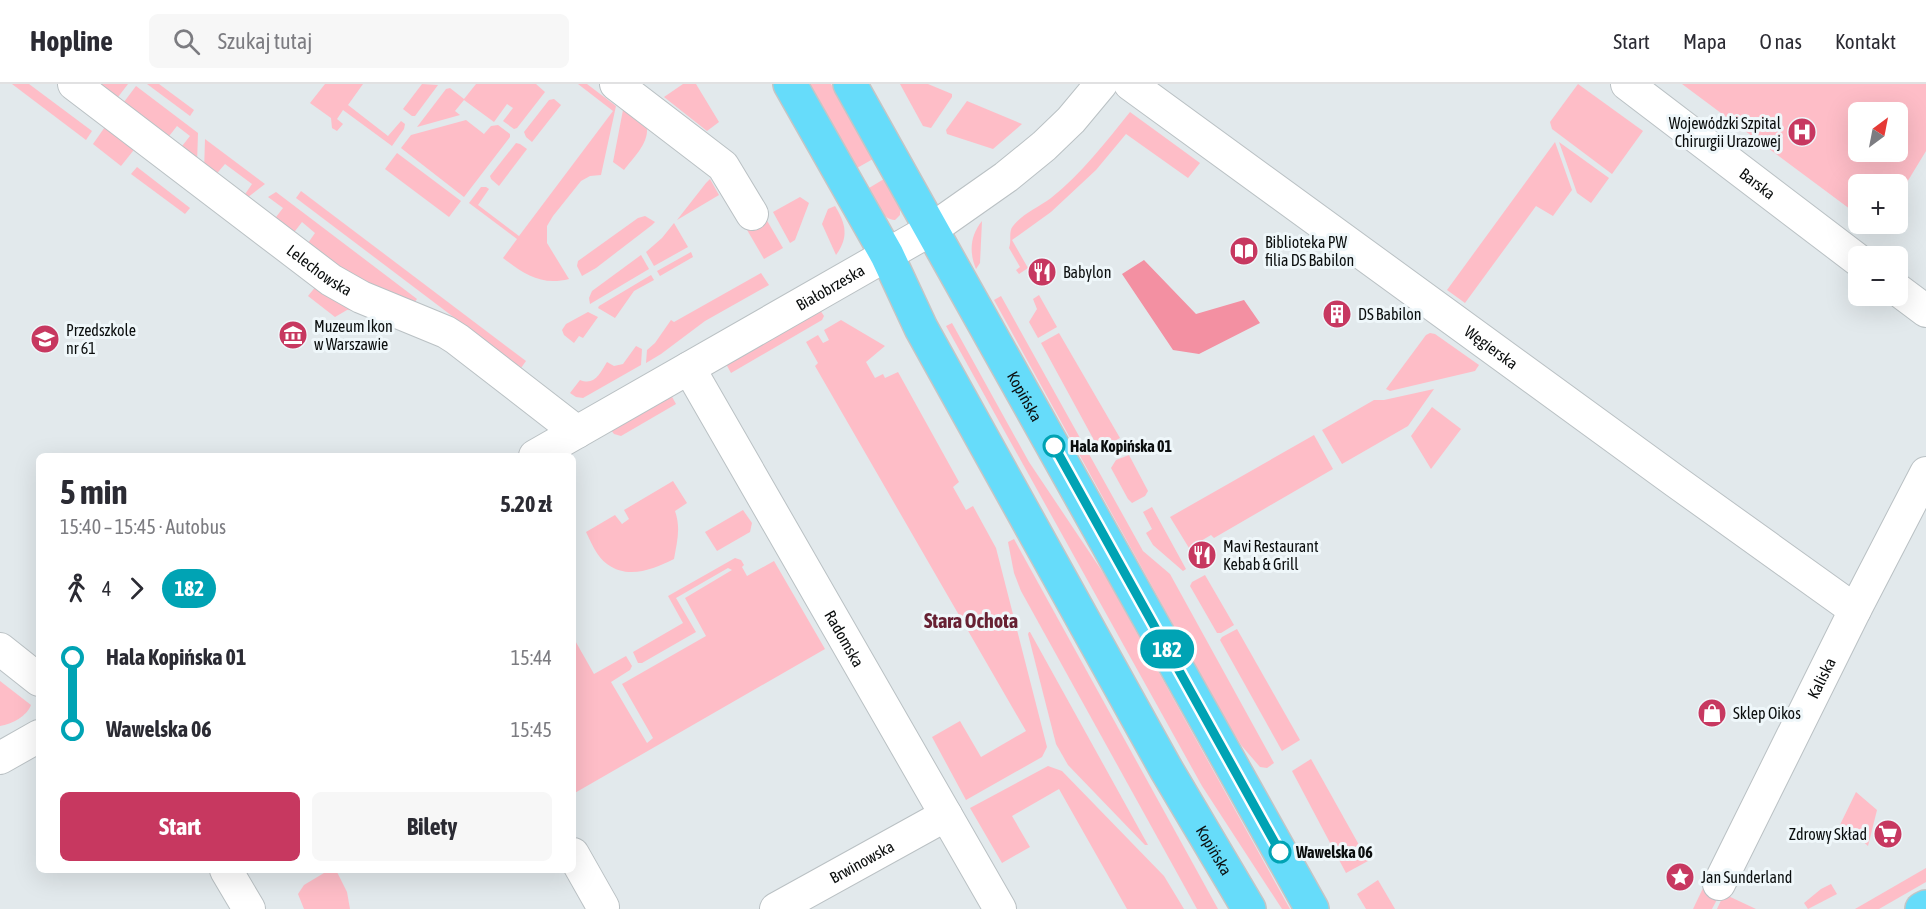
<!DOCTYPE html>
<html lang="pl">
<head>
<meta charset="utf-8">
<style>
	body { margin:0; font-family:"Asap Condensed",sans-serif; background:#f7f7f7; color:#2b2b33; height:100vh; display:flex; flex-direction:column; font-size:22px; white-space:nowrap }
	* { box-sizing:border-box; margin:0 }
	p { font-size:20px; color:#7c7c81 }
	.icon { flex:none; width:33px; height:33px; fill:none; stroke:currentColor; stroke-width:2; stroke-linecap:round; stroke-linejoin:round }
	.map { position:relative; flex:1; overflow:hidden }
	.details { position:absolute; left:36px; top:369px; width:540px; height:420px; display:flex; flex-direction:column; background:#fff; border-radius:9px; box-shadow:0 6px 24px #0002 }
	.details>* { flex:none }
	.badge { padding:0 12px; border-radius:20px; font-size:21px; line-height:39px }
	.needle { width:39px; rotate:32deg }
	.fabs { position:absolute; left:1848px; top:18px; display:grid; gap:12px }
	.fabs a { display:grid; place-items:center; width:60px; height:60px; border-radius:9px; background:#fff; box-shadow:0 6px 24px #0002; font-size:30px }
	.map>.badge { position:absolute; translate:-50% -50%; box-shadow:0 0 0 3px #fff }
	.legs { display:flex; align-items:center; gap:9px; height:66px; padding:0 24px; font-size:20px }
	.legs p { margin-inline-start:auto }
	.headline { display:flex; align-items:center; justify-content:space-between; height:102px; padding:0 24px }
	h1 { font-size:33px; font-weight:700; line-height:45px }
	.action { display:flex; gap:12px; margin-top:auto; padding:12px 24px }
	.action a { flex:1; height:69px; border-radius:9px; background:#c73860; color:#fff; font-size:24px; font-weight:700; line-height:69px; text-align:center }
	.action a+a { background:#f7f7f7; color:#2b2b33 }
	ul { padding:0 24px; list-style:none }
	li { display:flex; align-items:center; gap:21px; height:72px; font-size:22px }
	li i { display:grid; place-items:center; width:9px; height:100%; margin:0 8px; background:currentColor }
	li i::after { content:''; width:15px; height:15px; margin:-8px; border:4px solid; border-radius:50%; background:#fff }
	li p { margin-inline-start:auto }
	li:first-child i { background:linear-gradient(#0000 50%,currentColor 0) }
	li:last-child i { background:linear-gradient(currentColor 50%,#0000 0) }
	header { display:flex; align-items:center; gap:36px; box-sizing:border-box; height:84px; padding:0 30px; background:#fff; border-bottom:2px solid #e1e1e2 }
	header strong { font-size:28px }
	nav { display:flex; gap:33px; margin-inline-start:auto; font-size:21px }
	.search { width:420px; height:54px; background:#f7f7f7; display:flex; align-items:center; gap:15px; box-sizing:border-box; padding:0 21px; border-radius:9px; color:#7c7c81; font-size:22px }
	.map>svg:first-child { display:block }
	.green { fill:#febdc7; fill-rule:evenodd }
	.forest { fill:#f390a2 }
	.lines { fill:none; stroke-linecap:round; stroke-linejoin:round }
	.minor-casing { stroke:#bac1c4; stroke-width:34 }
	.major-casing { stroke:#c4c5c5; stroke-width:36 }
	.minor { stroke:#fff; stroke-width:32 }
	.major { stroke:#66dcfa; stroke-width:33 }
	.line-1-casing { stroke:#fff; stroke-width:14 }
	.line-1 { stroke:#00a3b4; stroke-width:9 }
	.stop-1-dot { fill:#fff; stroke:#00a3b4; stroke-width:3 }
	.labels { text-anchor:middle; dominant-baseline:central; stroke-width:6; stroke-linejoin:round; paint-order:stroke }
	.poi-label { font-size:16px; fill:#0b0e0e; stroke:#eff7fa; text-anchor:start }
	.street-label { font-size:16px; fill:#0b0e0e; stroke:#eff7fa }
	.stop-label { font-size:16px; font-weight:bold; fill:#0b0e0e; stroke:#eff7fa; text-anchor:start }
	.quarter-label { font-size:20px; font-weight:bold; fill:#672133; stroke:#eff7fa }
</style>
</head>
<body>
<header>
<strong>Hopline</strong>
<div class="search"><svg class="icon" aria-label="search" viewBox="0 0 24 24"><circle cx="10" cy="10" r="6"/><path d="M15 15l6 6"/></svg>Szukaj tutaj</div>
<nav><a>Start</a><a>Mapa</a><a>O nas</a><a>Kontakt</a></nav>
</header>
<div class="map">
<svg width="1926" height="825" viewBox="0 0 1926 825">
	<rect width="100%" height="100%" fill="#e2e9ec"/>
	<g class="green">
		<path d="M12 0H29L92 47 86 56Z"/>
		<path d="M93 0H128L115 17Z"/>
		<path d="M147 0H159L194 26 190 32Z"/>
		<path d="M325 0H363L348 21 388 52 401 37 405 40 404 45 392 62 343 26 337 35 343 40 337 47 332 44 331 34 310 19Z"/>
		<path d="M422 0 438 1 415 32H412L403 25Z"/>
		<path d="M476 0H536L545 8 517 44 514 45 503 37 513 24 507 20 494 38 464 16 455 27 460 31 417 43 446 5 450 4 464 15Z"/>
		<path d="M578 0H587L616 22 601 91 590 92 581 97 553 132 547 142V159L569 195C541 202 524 190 503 174L517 155 469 119 481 103H486L489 105 478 121 519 152 613 27Z"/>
		<path d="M683 0H696L719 38 707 47 664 13Z"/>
		<path d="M810 0H831L873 75 857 84Z"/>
		<path d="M900 0H928L952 10V13L931 44 923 42Z"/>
		<path d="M1578 0 1643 47 1612 90 1552 45 1550 38Z"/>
		<path d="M1682 0H1926V67L1898 113V100H1858V131ZM1858 28H1898V68H1858Z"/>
		<path d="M136 2 198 49 197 80 179 66 190 52 177 42 166 56 121 22Z"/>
		<path d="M554 15 561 21 532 58 526 53 524 48 549 16Z"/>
		<path d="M967 17 1022 40 993 65 947 50 946 46Z"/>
		<path d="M623 26 647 45C648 60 633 74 624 86L613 78Z"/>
		<path d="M1130 28 1200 79 1188 94 1126 50 1096 86 1051 128 1012 156 1028 184 1019 190 1016 186 1020 183 1009 164C1012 156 1008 148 1013 142 1022 130 1039 123 1051 114 1081 90 1106 58 1130 28Z"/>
		<path d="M466 36 484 50 491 42 498 41 510 50V53L464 113 401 64 411 51Z"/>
		<path d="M107 40 133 64V67L121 82 93 60Z"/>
		<path d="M205 55 265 100 243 117 241 116 252 100 225 80 213 94 204 88Z"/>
		<path d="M1555 58 1572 106 1553 132 1536 122 1465 219 1447 206Z"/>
		<path d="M1559 58 1609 94 1591 119 1577 109Z"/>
		<path d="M516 59 520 60 527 65 499 102 491 95 490 92Z"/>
		<path d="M397 69 461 117 449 133 385 85Z"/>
		<path d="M137 83 190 124 185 130 131 90Z"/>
		<path d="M710 95 719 111 677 136 706 99Z"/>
		<path d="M884 95 900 124V131L895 136C881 136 875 115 869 104Z"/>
		<path d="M301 107 526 277 521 284 296 114Z"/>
		<path d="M276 108 417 215 412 222 357 199 306 162 315 149 302 138 292 151 273 137 283 124 268 113Z"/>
		<path d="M800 113 809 119 795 156 790 159 773 128Z"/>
		<path d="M835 122C846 140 849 153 836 171L822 140 828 125Z"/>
		<path d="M762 128 783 164 764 175 743 139Z"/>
		<path d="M645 132 655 138 652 141 596 184 582 192 577 182 578 177 638 134Z"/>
		<path d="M982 137 980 179 976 185C969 168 970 152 982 137Z"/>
		<path d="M674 139 688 163 654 182 646 168 662 154Z"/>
		<path d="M691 168 693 173 660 192 657 187Z"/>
		<path d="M641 171 649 185 590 220 589 214 592 207Z"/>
		<path d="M761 189 769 201 705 237 661 270 646 279 647 266 655 259 671 236 674 238Z"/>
		<path d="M651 191 654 196 634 207 615 234 598 224 599 222Z"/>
		<path d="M317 201 366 227 347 226 335 233 308 212Z"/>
		<path d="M1039 211 1057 243 1038 254 1029 238 1037 225 1033 215Z"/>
		<path d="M1001 212 1143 467 1170 490 1274 679 1267 684 1260 683 1241 661 1224 633 994 216Z"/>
		<path d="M820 226 824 232 822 236 731 289 726 280Z"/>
		<path d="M588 228 598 233 583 254 579 252 574 259 564 251 562 246 566 240Z"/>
		<path d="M841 236 885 262 866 278 875 294 883 290 885 294 898 288 959 398 953 403 966 426 973 422 996 464 1047 663 1042 673 966 716 932 653 960 637 981 673 1026 647 815 282 818 279 806 258 818 251 823 259 829 256 824 246Z"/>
		<path d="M952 239 1029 378 1106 493 1290 825H1282L1202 702 946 242Z"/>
		<path d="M1059 249 1120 354 1105 362 1095 358 1041 259Z"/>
		<path d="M1430 249 1435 250 1479 281 1475 287 1390 307 1386 305 1426 251Z"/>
		<path d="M636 262 642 265 641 281 583 314 576 313 570 309 580 296C595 302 600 289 607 278L614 282 623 280Z"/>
		<path d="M1434 305 1408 342 1342 380 1322 346 1374 316H1384Z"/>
		<path d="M671 311 676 320 621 352 614 350 611 346Z"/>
		<path d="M1432 323 1461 345 1431 385 1411 352Z"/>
		<path d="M1314 351 1333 385 1214 454 1211 451 1189 464 1170 433Z"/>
		<path d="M1129 371 1148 407 1145 412 1132 419 1128 415 1111 384 1116 376Z"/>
		<path d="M673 397 687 419 675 427C681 444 677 458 674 475 653 485 629 496 607 480 597 473 591 458 586 448L615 431 622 440 629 435 624 426Z"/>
		<path d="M1152 423 1186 485 1183 487 1153 461 1146 449 1152 445 1143 428Z"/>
		<path d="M743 426 752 439 750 448 717 467 705 448Z"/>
		<path d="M1014 455 1218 825H1197L1021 507 1014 489 1008 458Z"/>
		<path d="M735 474 741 476 744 481 742 483 747 492 774 477 825 565 573 710V553L594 590 626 572 632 582 630 586 611 598 647 659 653 654 622 600 706 552 685 514 732 486 728 484 676 514 696 548 642 579H638L633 568 683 539 668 512Z"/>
		<path d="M1205 491 1234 541 1221 549H1217L1190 502 1192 498Z"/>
		<path d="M1237 545 1300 656 1282 667 1220 556 1222 553Z"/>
		<path d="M1029 548H1030L1148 761H1145L1068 681 1056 660 1028 550Z"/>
		<path d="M0 597 31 621C27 632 12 640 0 642Z"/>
		<path d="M1311 675 1368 777 1346 789 1292 687Z"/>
		<path d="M1048 682 1062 687 1164 792 1184 825H1127L1059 705 1012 732 1030 763 1002 779 970 724Z"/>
		<path d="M1856 708 1877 726 1868 762 1854 749 1849 750 1847 754 1836 749Z"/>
		<path d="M1926 784V798L1879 825H1855Z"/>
		<path d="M329 786H336L347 808 350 825H304L298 810 304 801Z"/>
		<path d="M1378 796 1395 825H1366L1357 810Z"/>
		<path d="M1705 800 1721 808 1712 825H1693Z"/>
		<path d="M1831 800 1837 810 1808 825 1804 819 1821 805Z"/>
		<path d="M1724 810 1756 825H1717Z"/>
	</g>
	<path class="forest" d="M1144 176 1196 230 1244 216 1260 239 1199 270 1173 266 1122 190Z"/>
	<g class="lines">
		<g class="minor-casing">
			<g id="minor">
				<path id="s1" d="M74 0 331 196 361 213 446 248 457 255 577 348"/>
				<path d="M616 0 723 82 752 130"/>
				<path id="s2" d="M1130 0 1675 397 1855 526"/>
				<path id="s3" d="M1627 0 1858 176"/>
				<path d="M1898 206 1926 227"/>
				<path id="s4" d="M689 284 1000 825"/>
				<path id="s5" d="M535 372 932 145 1006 93 1044 62 1071 36 1101 0"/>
				<path d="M0 565 39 596"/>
				<path d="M0 674 39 652"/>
				<path d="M573 770 603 823"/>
				<path d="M226 786 249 825"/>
				<path id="s6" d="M1719 800 1855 526 1926 389"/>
				<path id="s7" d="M776 825 946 731"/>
			</g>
		</g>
		<g class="major-casing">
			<g id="major">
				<path id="s8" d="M790 0 887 171 921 244 1166 685 1249 825"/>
				<path id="s9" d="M850 0 1312 825"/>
				<path d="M1922 825 1926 823"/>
			</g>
		</g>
		<use href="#minor" class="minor"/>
		<use href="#major" class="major"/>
	</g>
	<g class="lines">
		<g class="line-1-casing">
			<path id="line-1" d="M1054 362 1280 768"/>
		</g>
		<use href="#line-1" class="line-1"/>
	</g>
	<defs>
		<g id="hospital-disc" transform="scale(1.5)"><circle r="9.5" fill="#c73860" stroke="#eff7fa"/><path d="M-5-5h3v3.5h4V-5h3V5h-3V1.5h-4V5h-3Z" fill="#fff"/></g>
		<g id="library-disc" transform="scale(1.5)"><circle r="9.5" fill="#c73860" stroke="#eff7fa"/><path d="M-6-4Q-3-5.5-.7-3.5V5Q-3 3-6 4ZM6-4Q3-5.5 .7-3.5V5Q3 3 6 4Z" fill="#fff"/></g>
		<g id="restaurant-disc" transform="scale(1.5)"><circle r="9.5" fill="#c73860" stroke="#eff7fa"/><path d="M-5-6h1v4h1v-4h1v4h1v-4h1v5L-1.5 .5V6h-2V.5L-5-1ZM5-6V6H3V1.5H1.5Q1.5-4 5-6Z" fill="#fff"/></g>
		<g id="building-disc" transform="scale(1.5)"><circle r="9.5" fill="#c73860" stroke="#eff7fa"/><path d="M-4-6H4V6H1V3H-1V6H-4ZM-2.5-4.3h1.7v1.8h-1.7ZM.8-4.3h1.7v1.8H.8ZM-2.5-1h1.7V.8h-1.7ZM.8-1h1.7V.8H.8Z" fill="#fff"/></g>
		<g id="museum-disc" transform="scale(1.5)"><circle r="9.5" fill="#c73860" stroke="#eff7fa"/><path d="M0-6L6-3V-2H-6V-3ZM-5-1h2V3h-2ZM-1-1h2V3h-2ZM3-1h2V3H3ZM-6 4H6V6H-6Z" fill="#fff"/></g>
		<g id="school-disc" transform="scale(1.5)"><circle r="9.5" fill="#c73860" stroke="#eff7fa"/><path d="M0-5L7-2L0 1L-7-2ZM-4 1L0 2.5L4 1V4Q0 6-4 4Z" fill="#fff"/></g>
		<g id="shop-disc" transform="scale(1.5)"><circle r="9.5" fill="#c73860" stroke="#eff7fa"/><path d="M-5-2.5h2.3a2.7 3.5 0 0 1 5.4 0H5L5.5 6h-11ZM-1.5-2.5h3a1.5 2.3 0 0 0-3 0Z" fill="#fff"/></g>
		<g id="supermarket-disc" transform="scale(1.5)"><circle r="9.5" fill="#c73860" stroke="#eff7fa"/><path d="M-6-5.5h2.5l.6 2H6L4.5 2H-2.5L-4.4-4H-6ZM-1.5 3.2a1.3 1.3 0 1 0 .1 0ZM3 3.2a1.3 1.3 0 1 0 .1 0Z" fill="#fff"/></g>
		<g id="sight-disc" transform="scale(1.5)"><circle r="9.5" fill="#c73860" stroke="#eff7fa"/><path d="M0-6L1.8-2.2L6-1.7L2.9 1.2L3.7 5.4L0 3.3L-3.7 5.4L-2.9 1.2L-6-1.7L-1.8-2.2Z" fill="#fff"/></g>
	</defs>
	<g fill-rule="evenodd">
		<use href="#hospital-disc" x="1802" y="48"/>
		<use href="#library-disc" x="1244" y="167"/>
		<use href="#restaurant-disc" x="1042" y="188"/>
		<use href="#building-disc" x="1337" y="230"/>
		<use href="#museum-disc" x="293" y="251"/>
		<use href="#school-disc" x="45" y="255"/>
		<use href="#restaurant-disc" x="1202" y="471"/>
		<use href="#shop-disc" x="1712" y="629"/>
		<use href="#supermarket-disc" x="1888" y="750"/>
		<use href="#sight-disc" x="1680" y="793"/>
	</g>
	<g class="stop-1-dot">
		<circle cx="1054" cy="362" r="10"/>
		<circle cx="1280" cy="768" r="10"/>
	</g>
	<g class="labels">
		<g class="poi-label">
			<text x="1781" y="39" text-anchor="end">Wojewódzki Szpital<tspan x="1781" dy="18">Chirurgii Urazowej</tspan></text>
			<text x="1265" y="158">Biblioteka PW<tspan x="1265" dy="18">filia DS Babilon</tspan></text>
			<text x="1063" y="188">Babylon</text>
			<text x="1358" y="230">DS Babilon</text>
			<text x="314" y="242">Muzeum Ikon<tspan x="314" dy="18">w Warszawie</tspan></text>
			<text x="66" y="246">Przedszkole<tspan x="66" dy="18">nr 61</tspan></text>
			<text x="1223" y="462">Mavi Restaurant<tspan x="1223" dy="18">Kebab &amp; Grill</tspan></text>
			<text x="1733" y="629">Sklep Oikos</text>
			<text x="1867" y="750" text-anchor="end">Zdrowy Skład</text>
			<text x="1701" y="793">Jan Sunderland</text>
		</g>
		<g class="street-label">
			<text stroke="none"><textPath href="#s3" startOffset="164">Barska</textPath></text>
			<text stroke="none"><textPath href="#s1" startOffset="308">Lelechowska</textPath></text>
			<text stroke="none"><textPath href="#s5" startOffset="340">Białobrzeska</textPath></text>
			<text stroke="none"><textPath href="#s2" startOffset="447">Węgierska</textPath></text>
			<text stroke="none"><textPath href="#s9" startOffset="358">Kopińska</textPath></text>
			<text stroke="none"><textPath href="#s4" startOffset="312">Radomska</textPath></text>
			<text stroke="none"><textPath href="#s6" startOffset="230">Kaliska</textPath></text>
			<text stroke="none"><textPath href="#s8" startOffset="876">Kopińska</textPath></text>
			<text stroke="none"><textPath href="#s7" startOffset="98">Brwinowska</textPath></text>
		</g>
		<g class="stop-label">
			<text x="1070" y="362">Hala Kopińska 01</text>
			<text x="1296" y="768">Wawelska 06</text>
		</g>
		<g class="quarter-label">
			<text x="971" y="536">Stara Ochota</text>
		</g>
	</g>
</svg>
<div class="fabs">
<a><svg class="needle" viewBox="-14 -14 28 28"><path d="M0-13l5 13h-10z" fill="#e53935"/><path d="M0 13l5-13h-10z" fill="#7c7c81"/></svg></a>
<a>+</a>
<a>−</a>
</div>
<b class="badge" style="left:1167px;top:565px;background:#00a3b4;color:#fff">182</b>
<section class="details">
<div class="headline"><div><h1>5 min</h1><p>15:40 – 15:45 · Autobus</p></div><b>5.20 zł</b></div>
<div class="legs"><svg class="icon" aria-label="walk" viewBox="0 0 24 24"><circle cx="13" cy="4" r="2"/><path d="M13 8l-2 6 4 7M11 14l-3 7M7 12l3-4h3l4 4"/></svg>4<svg class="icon" aria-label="forward" viewBox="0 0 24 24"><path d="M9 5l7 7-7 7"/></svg><b class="badge" style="background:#00a3b4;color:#fff">182</b></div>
<ul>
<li><i style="color:#00a3b4"></i><b>Hala Kopińska 01</b><p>15:44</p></li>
<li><i style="color:#00a3b4"></i><b>Wawelska 06</b><p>15:45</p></li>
</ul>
<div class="action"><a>Start</a><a>Bilety</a></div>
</section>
</div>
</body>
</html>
